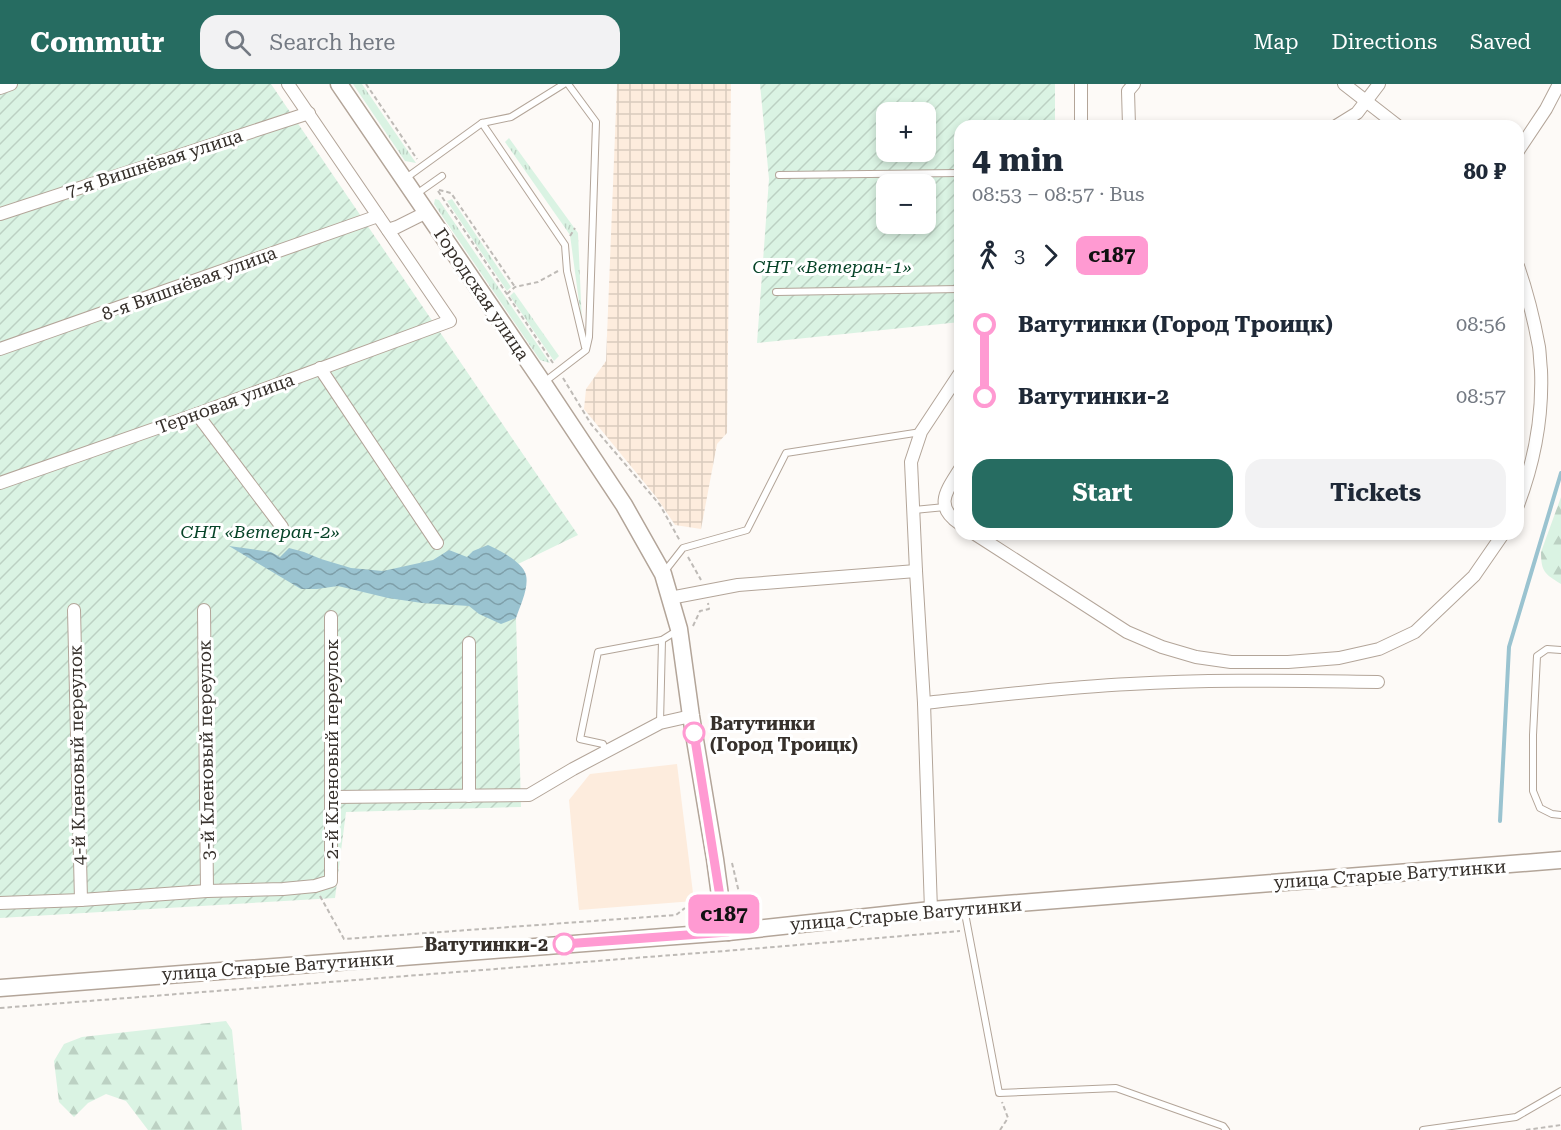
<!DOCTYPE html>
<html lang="en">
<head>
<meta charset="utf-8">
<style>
	body { margin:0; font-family:"Roboto Serif",serif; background:#f2f2f3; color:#1f2937; height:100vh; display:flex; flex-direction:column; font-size:22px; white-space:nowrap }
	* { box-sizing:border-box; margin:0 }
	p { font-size:20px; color:#747a83 }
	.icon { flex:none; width:33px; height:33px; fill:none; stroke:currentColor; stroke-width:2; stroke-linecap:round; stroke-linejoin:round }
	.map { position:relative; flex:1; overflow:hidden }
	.details { position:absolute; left:954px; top:36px; width:570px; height:420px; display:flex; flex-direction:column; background:#fff; border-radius:18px; box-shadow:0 3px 9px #0003 }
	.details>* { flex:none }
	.badge { padding:0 12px; border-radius:9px; font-size:21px; line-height:39px }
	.fabs { position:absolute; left:876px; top:18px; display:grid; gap:12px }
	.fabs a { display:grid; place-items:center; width:60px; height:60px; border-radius:12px; background:#fff; box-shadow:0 3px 9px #0003; font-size:30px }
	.map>.badge { position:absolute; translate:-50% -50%; box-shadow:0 0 0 3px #fff }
	.legs { display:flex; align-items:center; gap:9px; height:66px; padding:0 18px; font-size:20px }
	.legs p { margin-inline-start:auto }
	.head { display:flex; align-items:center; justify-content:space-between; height:102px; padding:0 18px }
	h1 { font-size:33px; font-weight:700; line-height:45px }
	.cta { display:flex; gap:12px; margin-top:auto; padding:12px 18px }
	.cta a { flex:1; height:69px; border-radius:18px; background:#266c61; color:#fff; font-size:24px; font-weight:700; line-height:69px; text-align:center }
	.cta a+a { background:#f2f2f3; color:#1f2937 }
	ul { padding:0 18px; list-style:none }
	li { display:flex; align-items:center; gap:21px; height:72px; font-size:22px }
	li i { display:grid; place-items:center; width:9px; height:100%; margin:0 8px; background:currentColor }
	li i::after { content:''; width:15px; height:15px; margin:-8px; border:4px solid; border-radius:50%; background:#fff }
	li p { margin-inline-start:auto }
	li:first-child i { background:linear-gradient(#0000 50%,currentColor 0) }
	li:last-child i { background:linear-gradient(currentColor 50%,#0000 0) }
	header { display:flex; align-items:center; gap:36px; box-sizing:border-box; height:84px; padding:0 30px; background:#266c61; color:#fff }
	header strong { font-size:28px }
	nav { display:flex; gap:33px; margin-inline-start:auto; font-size:21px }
	.search { width:420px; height:54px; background:#f2f2f3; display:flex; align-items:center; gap:15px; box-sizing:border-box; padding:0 21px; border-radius:18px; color:#747a83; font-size:22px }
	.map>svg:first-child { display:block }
	.built { fill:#fdecdd }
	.industrial { fill:url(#industrial-grid) }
	.grass { fill:url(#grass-tufts) }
	.forest { fill:url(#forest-firs) }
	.garden { fill:url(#garden-furrows); fill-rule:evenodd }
	.water { fill:url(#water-waves) }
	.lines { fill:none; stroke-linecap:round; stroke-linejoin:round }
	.stream { stroke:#9ac3d0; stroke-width:4 }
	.service-casing { stroke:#b3a599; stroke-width:8 }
	.minor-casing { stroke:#b3a599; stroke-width:14 }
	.secondary-casing { stroke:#b3a599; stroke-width:19 }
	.path { stroke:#bebab6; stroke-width:2; stroke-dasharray:4.5 3; stroke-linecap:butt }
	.service { stroke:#fff; stroke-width:6 }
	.minor { stroke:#fff; stroke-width:12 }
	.secondary { stroke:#fff; stroke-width:16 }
	.line-1-casing { stroke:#fff; stroke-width:14 }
	.line-1 { stroke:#ff9ad2; stroke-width:9 }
	.stop-1-dot { fill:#fff; stroke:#ff9ad2; stroke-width:3 }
	.labels { text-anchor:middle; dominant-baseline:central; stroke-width:6; stroke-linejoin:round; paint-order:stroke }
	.street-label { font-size:18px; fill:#36302b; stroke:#fff }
	.park-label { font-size:18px; font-style:italic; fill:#074428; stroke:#fff }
	.stop-label { font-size:18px; font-weight:bold; fill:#36302b; stroke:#fff; text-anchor:start }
</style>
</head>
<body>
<header>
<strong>Commutr</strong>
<div class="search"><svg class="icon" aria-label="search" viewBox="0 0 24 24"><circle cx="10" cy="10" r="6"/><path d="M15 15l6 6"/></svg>Search here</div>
<nav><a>Map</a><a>Directions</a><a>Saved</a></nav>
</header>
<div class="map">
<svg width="1561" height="1046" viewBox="0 0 1561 1046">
	<defs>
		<pattern id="industrial-grid" width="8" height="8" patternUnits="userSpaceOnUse" patternTransform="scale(1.5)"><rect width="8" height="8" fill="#fdecdd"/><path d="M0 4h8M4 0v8" fill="none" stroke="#d9cbbe"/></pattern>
		<pattern id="grass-tufts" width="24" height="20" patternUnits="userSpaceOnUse" patternTransform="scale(1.5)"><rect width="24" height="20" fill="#daf3e3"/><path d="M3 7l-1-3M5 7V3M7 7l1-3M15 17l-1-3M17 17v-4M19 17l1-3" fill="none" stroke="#bcd1c3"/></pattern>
		<pattern id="forest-firs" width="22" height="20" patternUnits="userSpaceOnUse" patternTransform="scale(1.5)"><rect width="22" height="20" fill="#daf3e3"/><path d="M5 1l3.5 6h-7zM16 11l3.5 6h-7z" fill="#bcd1c3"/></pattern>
		<pattern id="garden-furrows" width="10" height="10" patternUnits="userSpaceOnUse" patternTransform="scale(1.5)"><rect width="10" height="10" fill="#daf3e3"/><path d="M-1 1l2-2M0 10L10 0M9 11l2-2" fill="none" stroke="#bcd1c3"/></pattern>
		<pattern id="water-waves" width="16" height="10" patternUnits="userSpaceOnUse" patternTransform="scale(1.5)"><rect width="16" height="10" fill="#9ac3d0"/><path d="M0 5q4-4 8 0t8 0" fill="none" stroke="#7e9fa9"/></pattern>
	</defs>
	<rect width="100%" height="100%" fill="#fdfaf7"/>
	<path class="built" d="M677 680 694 817 579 826 569 716 590 690Z"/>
	<path class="industrial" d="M617 0H731L727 349 717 360 701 445 675 441 657 414 584 325 586 305 606 277Z"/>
	<g class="grass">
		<path d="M353 0H362L416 79 405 77Z"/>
		<path d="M509 54 578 149 582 240 570 151 505 58Z"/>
		<path d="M435 115 439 116 550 279 540 276 434 120Z"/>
		<path d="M452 115 511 203 507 207 447 117Z"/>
		<path d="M514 208 559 272 554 277 510 212Z"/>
	</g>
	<g class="forest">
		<path d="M1561 413V500C1545 490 1541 488 1541 468Z"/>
		<path d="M226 937 232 946 242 1046H148L126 1017 106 1010 88 1019 74 1033 59 1018 54 977 64 960 82 953Z"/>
	</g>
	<g class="garden">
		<path d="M0 0H271L578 451 518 480 516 534 521 723 346 728 335 814 0 834Z"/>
		<path d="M760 0H1055V42H960V238L757 259 769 95ZM886 28H926V68H886ZM886 100H926V140H886Z"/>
	</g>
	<path class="water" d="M488 461C499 466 523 478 526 491 529 504 520 522 516 534L501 540 479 530 469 522 422 519 388 514 338 502 317 505H301L229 462 271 468 280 473 289 464 304 468 321 475 351 484 383 487 433 476 449 466 467 473 473 467Z"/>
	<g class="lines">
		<path class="stream" d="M1500 737 1509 563 1561 389"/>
		<g class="service-casing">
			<g id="service">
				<path d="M482 39 565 161 567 187 585 263"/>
				<path d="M779 91 960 89"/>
				<path d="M406 94 482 39 511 33 564 0"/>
				<path d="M415 111 442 92"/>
				<path d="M776 208 960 205"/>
				<path d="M543 299 586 266 589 253 596 38 568 0"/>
				<path d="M914 426 945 423"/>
				<path d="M665 487 683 464 747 446 786 369 921 348"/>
				<path d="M1561 566 1547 565 1537 572 1533 651V707L1540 724 1552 730 1561 731"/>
				<path d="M660 639 662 556"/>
				<path d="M606 668 603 660 580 655 598 568 662 556 678 546"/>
				<path d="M964 824 999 1009 1116 1004 1223 1042 1226 1046"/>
				<path d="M1423 1046 1516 1033 1561 1007"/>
			</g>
		</g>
		<g class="minor-casing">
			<g id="minor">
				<path d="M1344 0 1398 42"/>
				<path d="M0 4 11 0"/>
				<path d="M1081 42V0"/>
				<path d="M1129 42 1128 7 1134 0"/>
				<path d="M1336 42 1357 29 1379 0"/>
				<path d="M1518 67 1546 25 1559 0"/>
				<path d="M0 130 309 29"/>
				<path d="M388 146 397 143 427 128"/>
				<path d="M1518 182C1527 208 1534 236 1539 263 1540 270 1540 278 1541 286 1543 334 1535 376 1518 421"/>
				<path d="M0 265 378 132"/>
				<path d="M320 284 437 459"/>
				<path d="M197 330 282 443"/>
				<path d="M960 385C947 406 933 422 960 440"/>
				<path d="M0 399 197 330 450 237 288 0"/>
				<path d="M975 450 1127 548 1162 563 1196 573 1231 578H1288L1339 574 1379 565 1415 548 1474 492 1503 450"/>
				<path d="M670 514 738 501 916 487"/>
				<path d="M74 526 81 816"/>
				<path d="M204 526 207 807"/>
				<path d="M469 559V712"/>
				<path d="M924 619C993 612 1061 603 1130 600 1212 595 1295 597 1378 598"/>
				<path d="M331 713 529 711 573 685 660 639 691 632"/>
				<path d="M0 819 81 816 207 807 283 805 315 802 331 797V533"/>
				<path d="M931 826 924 619 916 487 911 378 921 348 960 289"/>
			</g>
		</g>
		<g class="secondary-casing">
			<g id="secondary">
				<path d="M339 0 543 299 624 421 663 490 679 545 691 632 715 775 721 819 728 848"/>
				<path d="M0 904 728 848 931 826 1561 776"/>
			</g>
		</g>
		<g class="path">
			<path d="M366 0 417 75"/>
			<path d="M439 106 451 109 515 203"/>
			<path d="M438 107 553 279"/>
			<path d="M570 152 575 144"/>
			<path d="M507 210 515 203 538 198 558 187"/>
			<path d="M563 294 591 340 660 421 680 457"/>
			<path d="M688 473 701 496"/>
			<path d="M693 542 700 527 709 525 708 519"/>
			<path d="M732 779 741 817 754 830"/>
			<path d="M320 812 344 855 676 831 685 824"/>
			<path d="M0 924 762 864 960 847"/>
			<path d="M1000 1046 1008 1034 1002 1018"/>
			<path d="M1526 1046 1561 1041"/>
		</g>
		<use href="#service" class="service"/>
		<use href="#minor" class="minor"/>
		<use href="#secondary" class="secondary"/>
	</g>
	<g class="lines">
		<g class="line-1-casing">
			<path id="line-1" d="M564 860 728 848 721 819 694 649"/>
		</g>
		<use href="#line-1" class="line-1"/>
	</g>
	<g class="stop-1-dot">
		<circle cx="694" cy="649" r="10"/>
		<circle cx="564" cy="860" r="10"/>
	</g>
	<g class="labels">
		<g class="street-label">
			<text transform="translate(154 79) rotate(-18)">7-я Вишнёвая улица</text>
			<text transform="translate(189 199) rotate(-20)">8-я Вишнёвая улица</text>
			<text transform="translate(482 210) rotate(56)">Городская улица</text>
			<text transform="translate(225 319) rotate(-20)">Терновая улица</text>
			<text transform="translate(331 665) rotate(-90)">2-й Кленовый переулок</text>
			<text transform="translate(206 666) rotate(-91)">3-й Кленовый переулок</text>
			<text transform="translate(77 671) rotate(-91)">4-й Кленовый переулок</text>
			<text transform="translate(1390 790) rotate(-4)">улица Старые Ватутинки</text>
			<text transform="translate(906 830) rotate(-5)">улица Старые Ватутинки</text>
			<text transform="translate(278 882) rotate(-4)">улица Старые Ватутинки</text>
		</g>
		<g class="park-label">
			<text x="832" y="182">СНТ «Ветеран-1»</text>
			<text x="260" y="447">СНТ «Ветеран-2»</text>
		</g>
		<g class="stop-label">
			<text x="710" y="639">Ватутинки<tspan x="710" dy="21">(Город Троицк)</tspan></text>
			<text x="548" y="860" text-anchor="end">Ватутинки-2</text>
		</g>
	</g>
</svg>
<div class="fabs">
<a>+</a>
<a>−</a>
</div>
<b class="badge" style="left:724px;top:830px;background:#ff9ad2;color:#111">с187</b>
<section class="details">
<div class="head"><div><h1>4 min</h1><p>08:53 – 08:57 · Bus</p></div><b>80 ₽</b></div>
<div class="legs"><svg class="icon" aria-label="walk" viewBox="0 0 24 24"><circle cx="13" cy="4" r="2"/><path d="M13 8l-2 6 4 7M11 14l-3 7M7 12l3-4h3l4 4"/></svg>3<svg class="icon" aria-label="forward" viewBox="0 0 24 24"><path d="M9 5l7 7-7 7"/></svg><b class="badge" style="background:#ff9ad2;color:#111">с187</b></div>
<ul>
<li><i style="color:#ff9ad2"></i><b>Ватутинки (Город Троицк)</b><p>08:56</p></li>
<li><i style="color:#ff9ad2"></i><b>Ватутинки-2</b><p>08:57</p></li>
</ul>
<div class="cta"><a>Start</a><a>Tickets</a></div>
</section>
</div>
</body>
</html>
